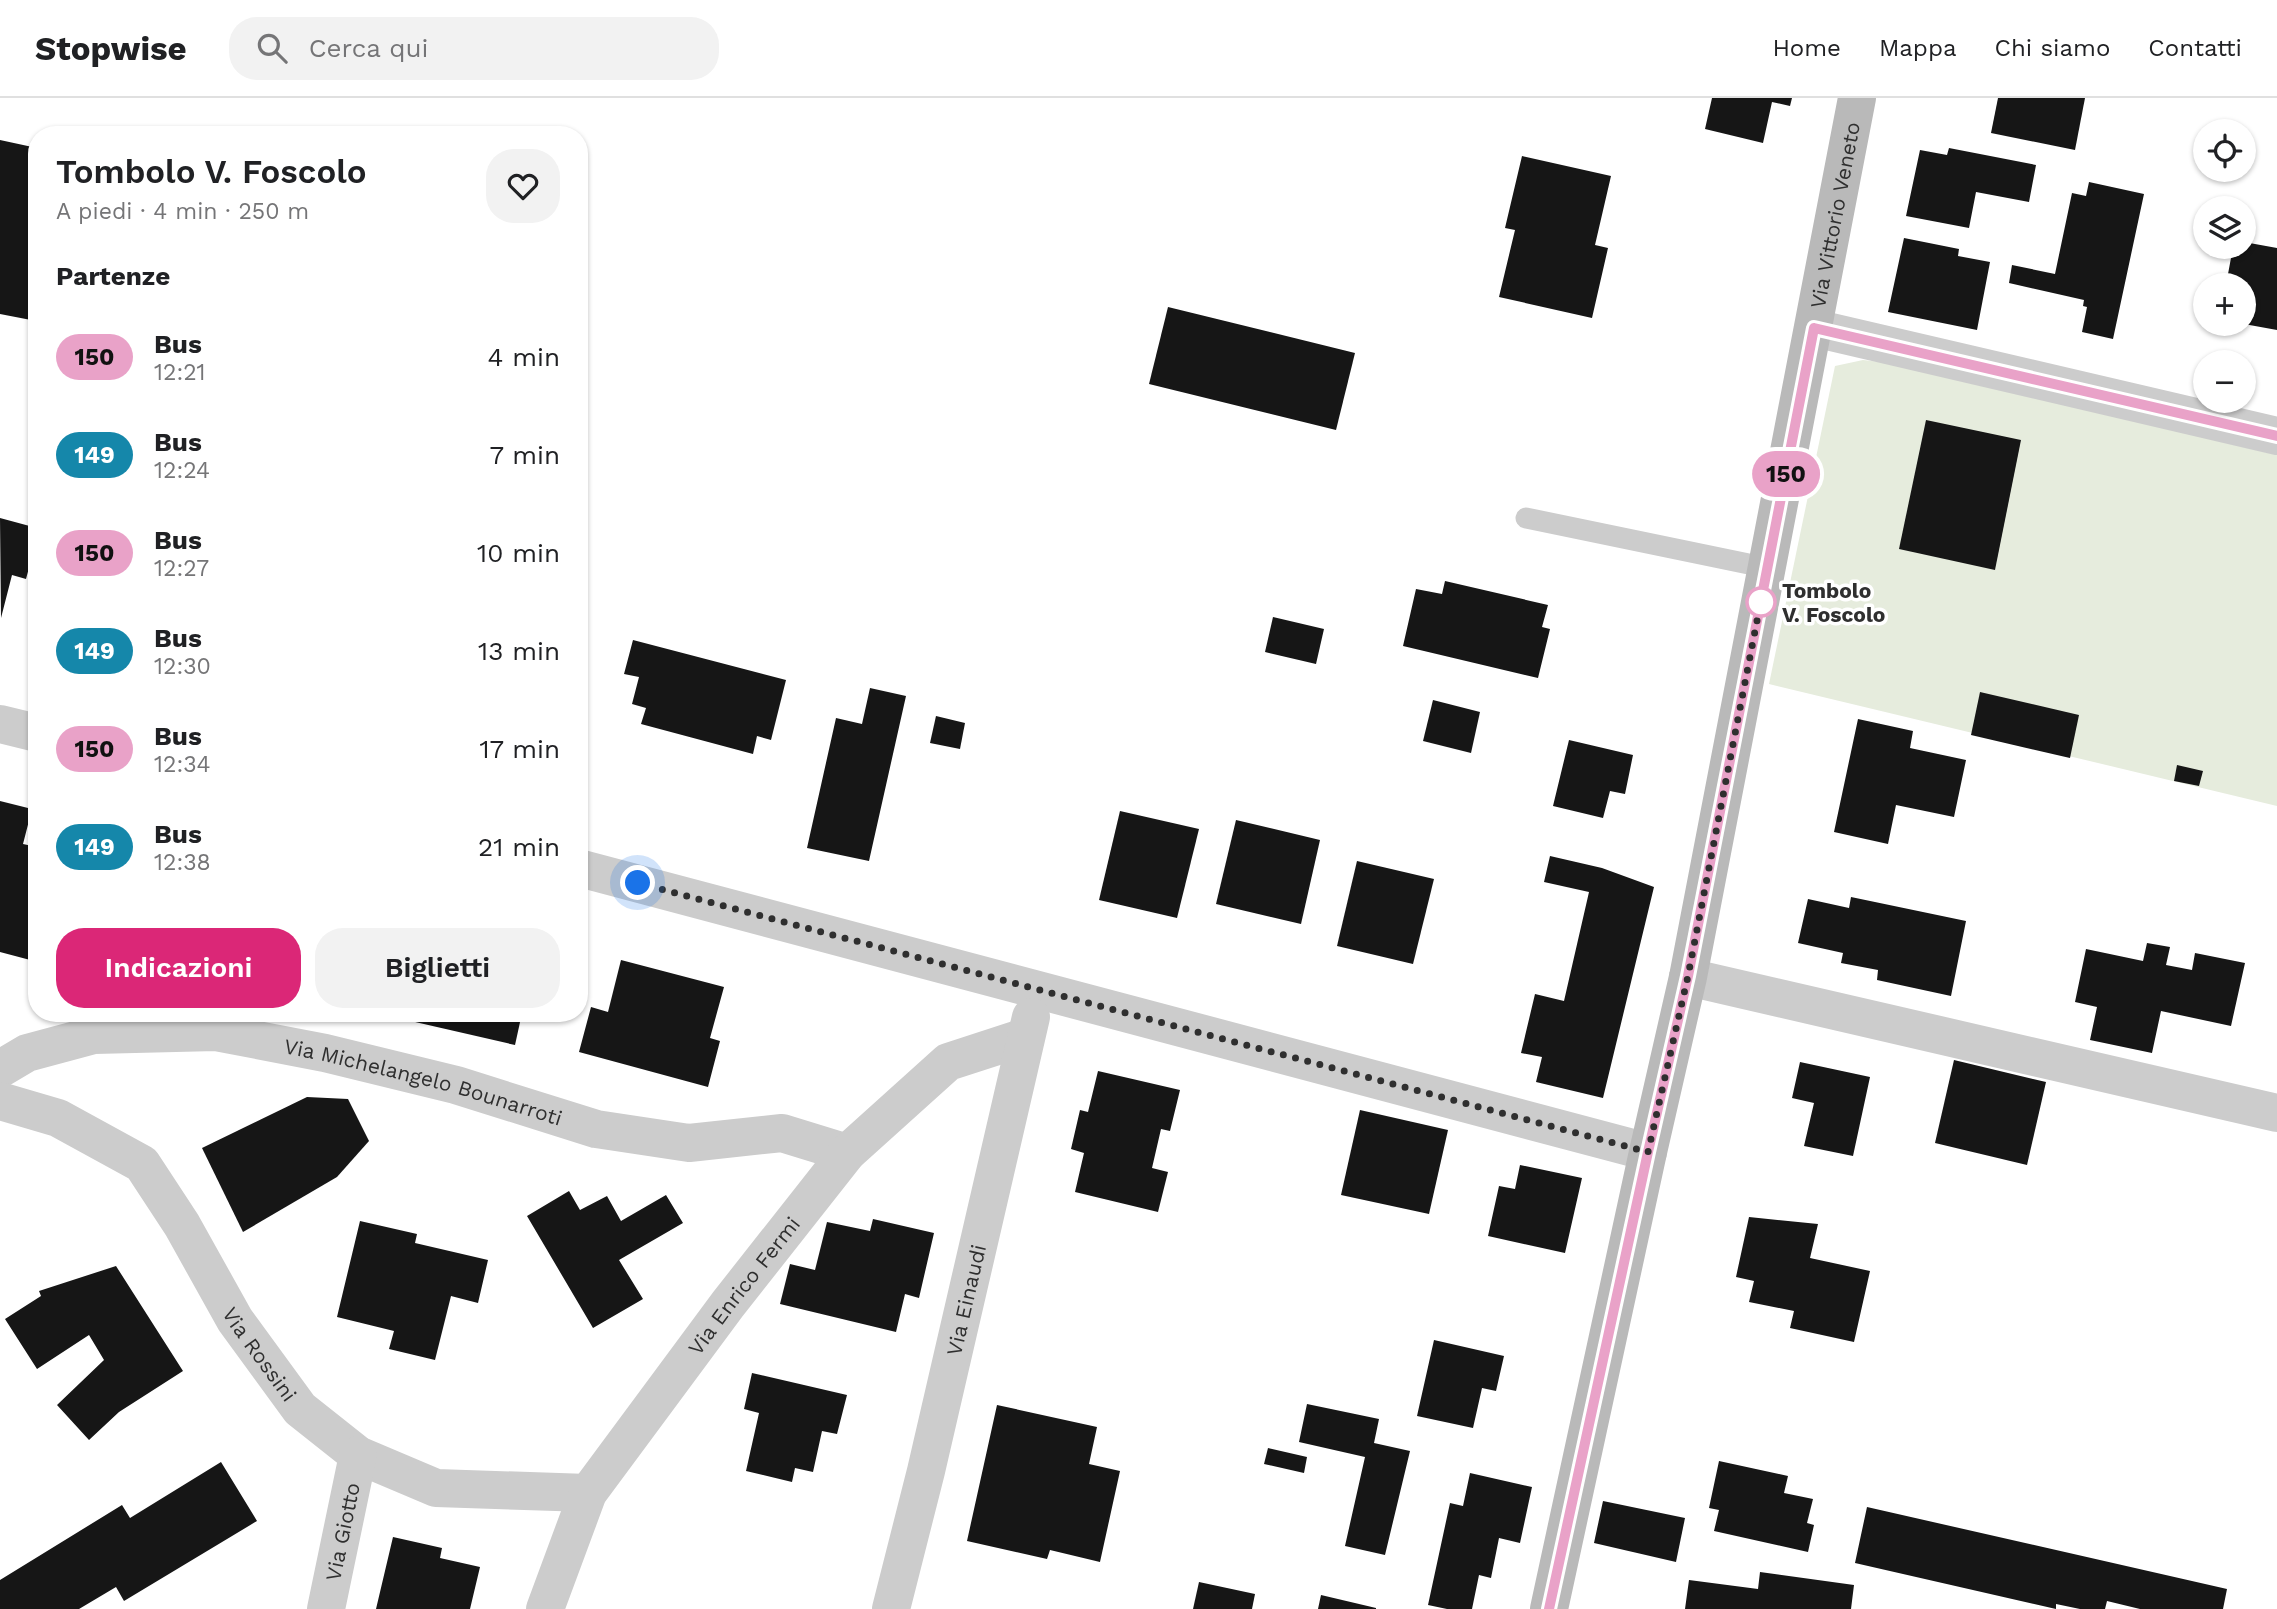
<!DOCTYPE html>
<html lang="it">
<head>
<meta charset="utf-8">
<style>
	body { margin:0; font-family:"Work Sans",sans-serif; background:#f2f2f2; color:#202124; height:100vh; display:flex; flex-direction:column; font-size:26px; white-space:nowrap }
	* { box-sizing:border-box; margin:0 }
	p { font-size:23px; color:#757577 }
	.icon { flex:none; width:38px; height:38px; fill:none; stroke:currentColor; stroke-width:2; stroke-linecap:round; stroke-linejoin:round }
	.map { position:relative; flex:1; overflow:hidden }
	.panel { position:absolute; left:28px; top:28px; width:560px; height:896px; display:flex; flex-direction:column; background:#fff; border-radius:28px; box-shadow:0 2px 5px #0004 }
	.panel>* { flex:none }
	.badge { padding:0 14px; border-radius:23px; font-size:24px; line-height:46px }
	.fabs { position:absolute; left:2193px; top:21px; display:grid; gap:14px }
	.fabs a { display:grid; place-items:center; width:63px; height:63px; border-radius:50%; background:#fff; box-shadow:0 2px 5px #0004; font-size:35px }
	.you { position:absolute; width:35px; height:35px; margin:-18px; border:5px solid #fff; border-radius:50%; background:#1a73e8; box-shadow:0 0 0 10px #1a73e833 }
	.map>.badge { position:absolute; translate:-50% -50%; box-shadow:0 0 0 4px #fff }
	h2 { padding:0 28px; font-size:26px; line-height:63px }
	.round { display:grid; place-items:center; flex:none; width:74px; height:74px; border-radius:28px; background:#f2f2f2 }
	.summary { display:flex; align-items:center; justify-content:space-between; height:119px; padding:0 28px }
	h1 { font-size:33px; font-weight:600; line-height:52px }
	.primary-button { display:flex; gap:14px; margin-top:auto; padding:14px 28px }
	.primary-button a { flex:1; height:80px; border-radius:28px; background:#db2777; color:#fff; font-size:28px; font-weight:600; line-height:80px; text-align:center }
	.primary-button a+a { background:#f2f2f2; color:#202124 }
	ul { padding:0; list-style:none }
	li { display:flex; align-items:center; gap:21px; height:98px; padding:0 28px }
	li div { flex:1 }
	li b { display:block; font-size:26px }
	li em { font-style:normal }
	li .badge { min-width:77px; font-weight:700; text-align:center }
	header { display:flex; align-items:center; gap:42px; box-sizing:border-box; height:98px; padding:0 35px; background:#fff; border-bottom:2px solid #e0e0e0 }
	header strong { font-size:33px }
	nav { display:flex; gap:38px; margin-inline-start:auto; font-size:24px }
	.search { width:490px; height:63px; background:#f2f2f2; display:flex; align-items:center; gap:18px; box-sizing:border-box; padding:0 24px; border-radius:28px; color:#757577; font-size:26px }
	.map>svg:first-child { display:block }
	.green { fill:#e6ecdd }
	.building { fill:#161616 }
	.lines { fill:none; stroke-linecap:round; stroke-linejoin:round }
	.service { stroke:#ccc; stroke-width:21 }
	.minor { stroke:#ccc; stroke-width:38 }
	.tertiary { stroke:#ccc; stroke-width:38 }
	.secondary { stroke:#b9b9b9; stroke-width:38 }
	.line-casing { stroke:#fff; stroke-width:16 }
	.line { stroke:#e9a2c8; stroke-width:10 }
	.walk { stroke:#2f2f2f; stroke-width:7; stroke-dasharray:0 12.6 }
	.stop-dot { fill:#fff; stroke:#e9a2c8; stroke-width:3.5 }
	.labels { text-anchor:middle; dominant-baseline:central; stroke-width:7; stroke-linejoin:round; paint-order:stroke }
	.street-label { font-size:21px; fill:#2f2f2f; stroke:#fff }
	.stop-label { font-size:21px; font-weight:bold; fill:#2f2f2f; stroke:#fff; text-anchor:start }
</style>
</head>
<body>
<header>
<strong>Stopwise</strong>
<div class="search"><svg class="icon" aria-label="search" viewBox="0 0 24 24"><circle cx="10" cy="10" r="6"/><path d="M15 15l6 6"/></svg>Cerca qui</div>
<nav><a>Home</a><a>Mappa</a><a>Chi siamo</a><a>Contatti</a></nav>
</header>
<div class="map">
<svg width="2277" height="1511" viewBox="0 0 2277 1511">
	<rect width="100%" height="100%" fill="#fff"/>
	<path class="green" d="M1863 262 1898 266 2277 357V708L1769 586 1835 268Z"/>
	<g class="building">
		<path d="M1712 0H1792L1790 8 1772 4 1763 45 1705 31Z"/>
		<path d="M1998 0H2085L2075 52 1991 35Z"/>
		<path d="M0 42 37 50V197L31 222 0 216Z"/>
		<path d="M1949 50 2036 67 2029 104 1976 94 1969 130 1906 118 1920 52 1947 57Z"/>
		<path d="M1522 58 1611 78 1595 147 1608 150 1592 220 1499 199 1515 132 1505 130Z"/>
		<path d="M2089 84 2144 96 2113 241 2082 234 2087 209 2083 208 2084 202 2009 185 2012 167 2055 176 2072 95 2086 98Z"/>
		<path d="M1904 140 1959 151 1958 158 1990 164 1977 232 1888 214Z"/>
		<path d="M2244 144 2277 150V232L2244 226V187H2226L2233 149H2244Z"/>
		<path d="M1168 209 1355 255 1336 332 1149 286Z"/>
		<path d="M1926 322 2021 342 1995 472 1899 451Z"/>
		<path d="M0 420 37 430V440L26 481 12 477 1 520Z"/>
		<path d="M1445 483 1548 507 1542 529 1550 531 1538 580 1403 548 1416 491 1442 496Z"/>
		<path d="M1273 519 1324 531 1316 566 1265 554Z"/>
		<path d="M633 542 786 582 771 642 757 638 753 656 641 626 646 610 632 606 639 579 624 576Z"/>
		<path d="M870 590 906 598 869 763 807 750 836 620 862 626Z"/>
		<path d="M1980 594 2079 617 2070 660 1971 637Z"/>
		<path d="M1433 602 1480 614 1471 655 1423 643Z"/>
		<path d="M936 618 965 625 960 651 930 645Z"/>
		<path d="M1858 621 1913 633 1910 650 1966 662 1954 719 1896 707 1888 746 1834 734Z"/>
		<path d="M1569 642 1633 657 1625 696 1610 693 1603 720 1553 708Z"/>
		<path d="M2177 667 2203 673 2199 688 2174 683Z"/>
		<path d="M0 703 32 711 23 746 37 749V851L34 863 0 854Z"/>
		<path d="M1120 713 1199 731 1177 820 1099 802Z"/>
		<path d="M1236 722 1320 742 1301 826 1216 806Z"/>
		<path d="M1550 758 1602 770 1654 789 1603 1000 1536 984 1542 959 1521 955 1535 896 1564 903 1589 794 1544 784Z"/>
		<path d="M1357 763 1434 781 1413 866 1337 848Z"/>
		<path d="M1851 799 1966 823 1951 898 1877 882 1878 872 1841 865 1843 855 1798 845 1808 801 1849 810Z"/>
		<path d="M2147 845 2170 849 2166 867 2192 872 2195 855 2245 865 2231 928 2161 913 2152 955 2090 942 2097 909 2075 904 2086 851 2143 863Z"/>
		<path d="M621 862 724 889 710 940 720 943 708 989 579 954 591 909 608 914Z"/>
		<path d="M390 915H522L515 947 389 918Z"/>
		<path d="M1954 962 2046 984 2027 1067 1935 1045Z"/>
		<path d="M1800 964 1870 979 1853 1058 1804 1048 1814 1005 1792 1000Z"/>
		<path d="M1098 973 1180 992 1170 1033 1161 1031 1152 1070 1168 1074 1158 1114 1075 1094 1084 1055 1071 1051 1080 1012 1088 1014Z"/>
		<path d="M307 999 348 1001 369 1043 337 1079 243 1134 202 1050Z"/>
		<path d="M1360 1012 1448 1032 1429 1116 1341 1097Z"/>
		<path d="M1520 1067 1582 1080 1565 1155 1488 1138 1499 1088 1515 1091Z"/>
		<path d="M569 1093 580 1112 607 1098 621 1123 666 1097 683 1125 619 1162 643 1201 593 1230 527 1118Z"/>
		<path d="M1749 1119 1818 1126 1810 1160 1870 1173 1854 1244 1790 1230 1794 1213 1749 1204 1754 1183 1736 1179Z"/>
		<path d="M873 1121 934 1135 919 1200 905 1196 896 1234 780 1206 790 1166 815 1172 827 1124 870 1133Z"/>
		<path d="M360 1123 417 1136 415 1145 488 1162 478 1205 451 1198 435 1262 389 1251 394 1233 337 1219Z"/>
		<path d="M116 1168 183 1273 119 1314 89 1342 57 1307 104 1262 89 1237 37 1271 5 1221 41 1198 39 1193Z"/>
		<path d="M1434 1242 1504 1258 1496 1293 1482 1290 1473 1330 1417 1318Z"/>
		<path d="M752 1275 847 1297 837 1336 822 1333 813 1374 795 1370 792 1384 746 1373 759 1315 744 1311Z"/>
		<path d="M1307 1306 1379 1321 1374 1345 1410 1353 1385 1457 1345 1448 1365 1359 1299 1344Z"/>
		<path d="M997 1307 1097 1329 1089 1366 1120 1373 1100 1464 1050 1452 1047 1461 967 1443Z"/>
		<path d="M1268 1350 1307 1359 1304 1375 1264 1366Z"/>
		<path d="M1719 1363 1788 1378 1784 1395 1813 1401 1807 1425 1814 1427 1808 1454 1714 1433 1719 1412 1709 1410Z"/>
		<path d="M221 1364 257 1423 124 1503 116 1489 79 1511H0V1482L122 1407 130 1420Z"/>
		<path d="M1470 1375 1532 1389 1520 1445 1499 1440 1491 1480 1479 1477 1472 1511H1447L1428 1507 1450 1405 1463 1408Z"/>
		<path d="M1603 1403 1685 1420 1676 1464 1594 1445Z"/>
		<path d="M1867 1409 2227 1491 2223 1511H2140L2107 1503 2105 1511H2080L2056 1506V1511L1855 1465Z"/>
		<path d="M393 1439 442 1450 440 1460 480 1469 470 1511H376Z"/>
		<path d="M1760 1474 1854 1487 1851 1511H1685L1689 1482 1758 1491Z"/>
		<path d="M1199 1484 1255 1496 1252 1511H1193Z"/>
		<path d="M1321 1497 1376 1510V1511H1318Z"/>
	</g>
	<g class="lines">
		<path class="service" d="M1526 420 1768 470"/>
		<g class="minor">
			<path d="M0 626 37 635"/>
			<path d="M579 770 1648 1054"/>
			<path d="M1688 879 2277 1015"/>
			<path id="s1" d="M0 971 27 955 94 937 216 934 325 955 456 987 596 1031 689 1045 782 1035 847 1055"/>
			<path id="s2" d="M0 1003 58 1020 142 1066 182 1127 235 1222 300 1311 358 1357 436 1390 588 1395"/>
			<path id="s3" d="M326 1511 358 1357"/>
			<path id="s4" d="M545 1511 588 1395 728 1206 847 1055 948 964 1025 939"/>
			<path id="s5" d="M891 1511 926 1373 1031 919"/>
		</g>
		<path class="tertiary" d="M1814 230 2277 338"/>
		<path class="secondary" id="s6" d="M1549 1511 1648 1054 1688 879 1857 0"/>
	</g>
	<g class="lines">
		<g class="line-casing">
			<path id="line" d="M1549 1511 1648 1054 1688 878 1814 230 2277 338"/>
		</g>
		<use href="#line" class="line"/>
		<path class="walk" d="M638 785 1648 1054 1688 878 1762 497 1761 504"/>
	</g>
	<circle class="stop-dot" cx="1761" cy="504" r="14"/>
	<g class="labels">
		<g class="street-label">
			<text stroke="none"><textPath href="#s6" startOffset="1423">Via Vittorio Veneto</textPath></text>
			<text stroke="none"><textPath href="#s1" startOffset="436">Via Michelangelo Bounarroti</textPath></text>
			<text stroke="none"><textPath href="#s4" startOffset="383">Via Enrico Fermi</textPath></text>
			<text stroke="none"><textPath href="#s5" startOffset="318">Via Einaudi</textPath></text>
			<text stroke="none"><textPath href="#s2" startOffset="380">Via Rossini</textPath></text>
			<text stroke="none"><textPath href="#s3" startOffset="79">Via Giotto</textPath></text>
		</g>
		<g class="stop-label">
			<text x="1782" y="492">Tombolo<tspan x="1782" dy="24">V. Foscolo</tspan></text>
		</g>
	</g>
</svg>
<div class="fabs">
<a><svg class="icon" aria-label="locate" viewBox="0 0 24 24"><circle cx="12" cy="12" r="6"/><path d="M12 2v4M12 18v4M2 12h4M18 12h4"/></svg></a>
<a><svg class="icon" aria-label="layers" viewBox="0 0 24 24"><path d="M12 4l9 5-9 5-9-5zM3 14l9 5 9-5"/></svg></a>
<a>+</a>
<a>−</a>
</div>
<div class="you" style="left:638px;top:785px"></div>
<b class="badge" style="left:1786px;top:376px;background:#e9a2c8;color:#111">150</b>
<section class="panel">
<div class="summary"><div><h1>Tombolo V. Foscolo</h1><p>A piedi · 4 min · 250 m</p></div><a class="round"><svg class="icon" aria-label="heart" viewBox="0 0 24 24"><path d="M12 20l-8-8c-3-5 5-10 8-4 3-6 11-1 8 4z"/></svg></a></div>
<h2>Partenze</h2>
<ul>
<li><span class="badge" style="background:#e9a2c8;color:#111">150</span><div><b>Bus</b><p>12:21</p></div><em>4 min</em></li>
<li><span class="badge" style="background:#1587aa;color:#fff">149</span><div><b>Bus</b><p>12:24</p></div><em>7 min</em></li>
<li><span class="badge" style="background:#e9a2c8;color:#111">150</span><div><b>Bus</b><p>12:27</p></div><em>10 min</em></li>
<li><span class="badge" style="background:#1587aa;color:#fff">149</span><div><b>Bus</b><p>12:30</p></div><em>13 min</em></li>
<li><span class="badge" style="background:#e9a2c8;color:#111">150</span><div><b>Bus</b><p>12:34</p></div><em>17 min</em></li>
<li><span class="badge" style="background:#1587aa;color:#fff">149</span><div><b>Bus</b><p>12:38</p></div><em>21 min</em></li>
</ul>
<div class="primary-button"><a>Indicazioni</a><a>Biglietti</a></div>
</section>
</div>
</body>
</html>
